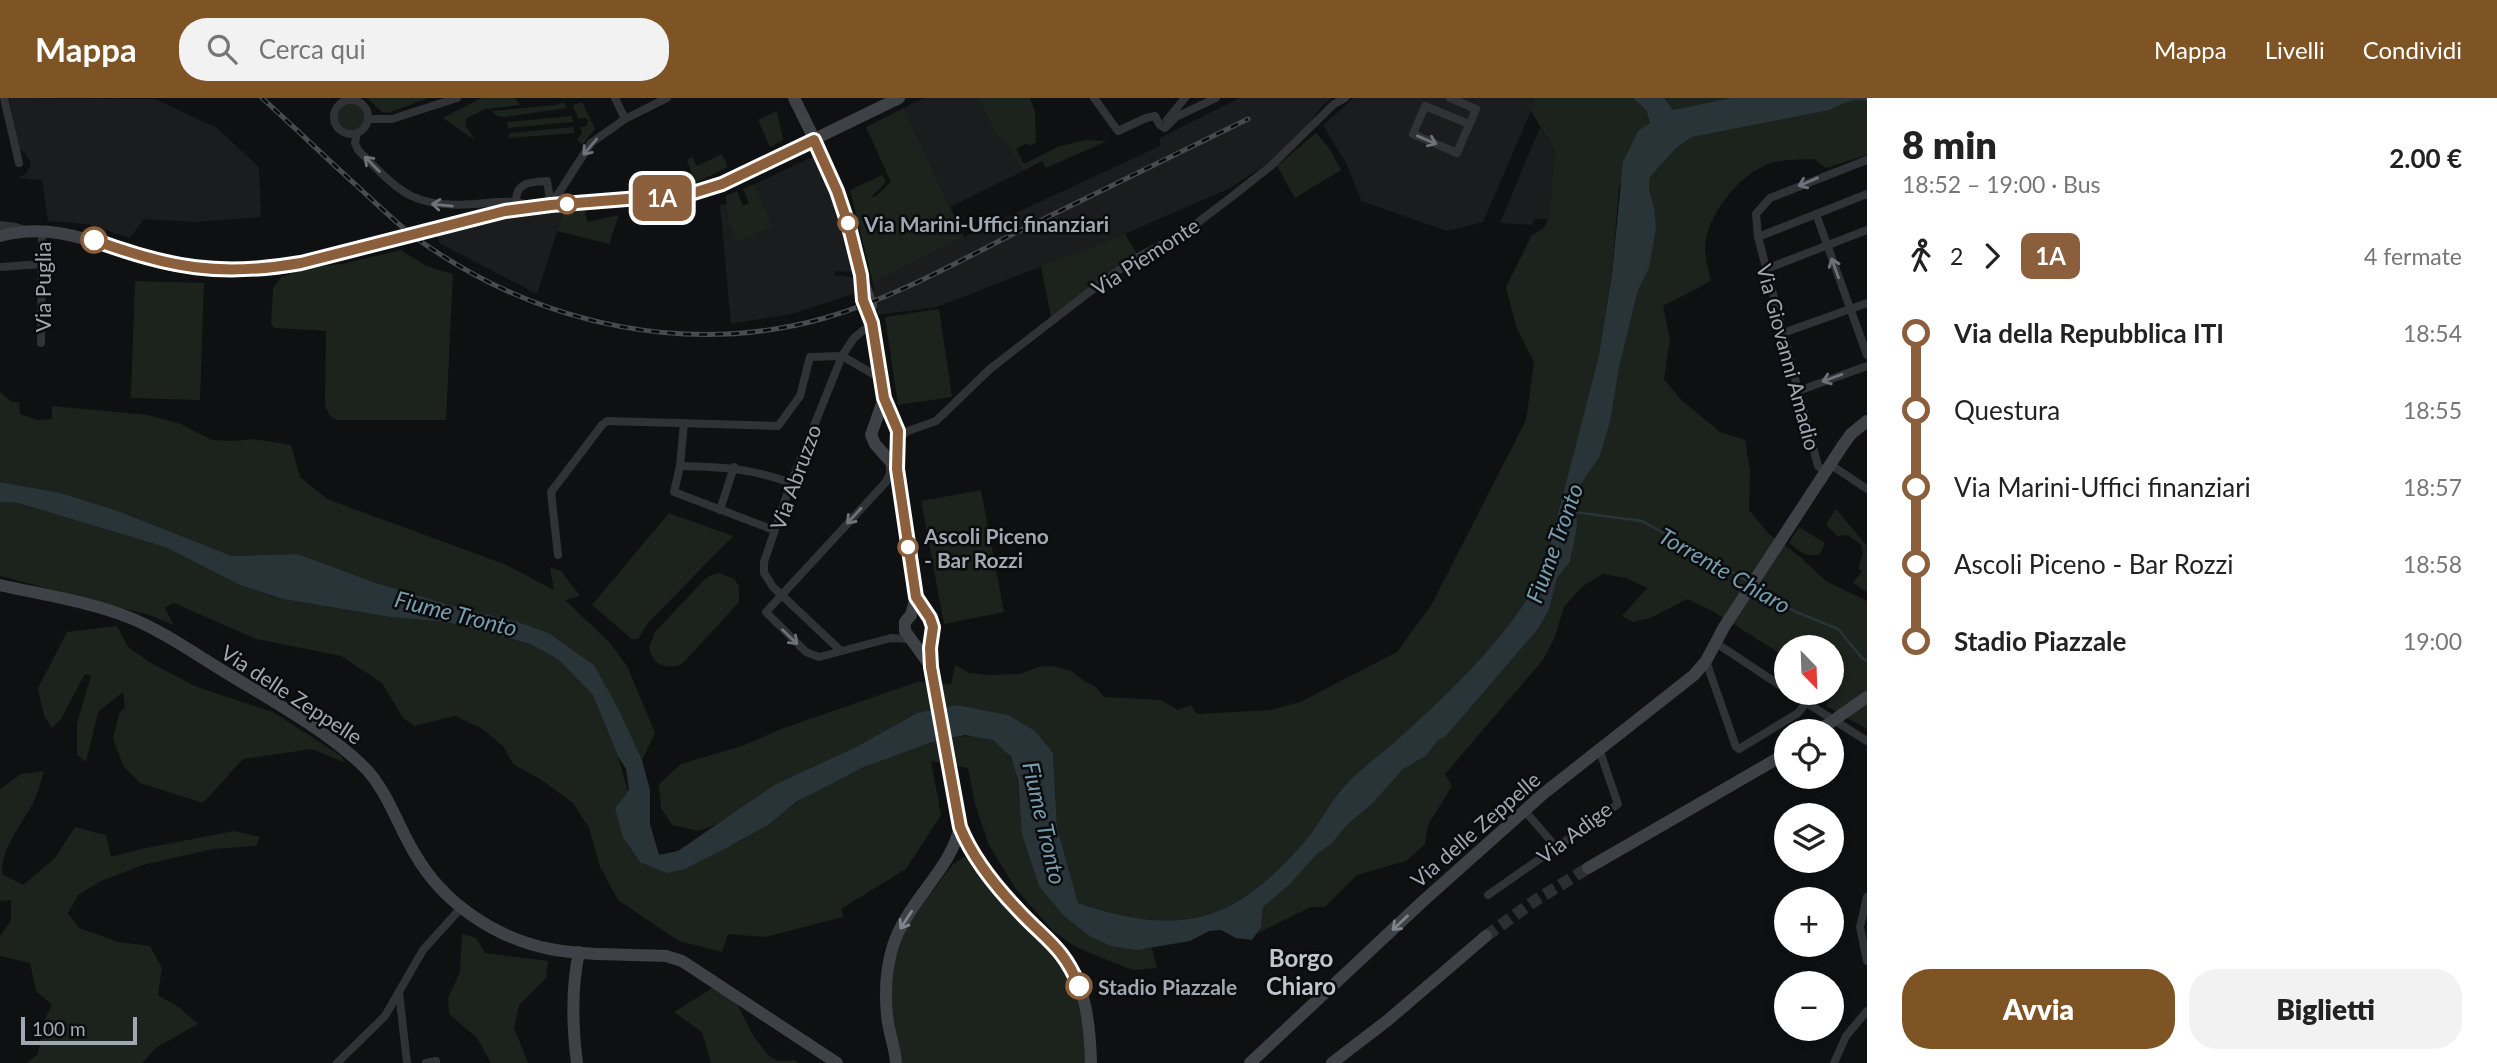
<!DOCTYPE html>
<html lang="it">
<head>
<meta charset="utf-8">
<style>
	body { margin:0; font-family:Lato,sans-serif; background:#f2f2f2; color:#222; height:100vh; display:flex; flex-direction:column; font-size:26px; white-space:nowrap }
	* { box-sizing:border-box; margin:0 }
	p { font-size:23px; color:#767676 }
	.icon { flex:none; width:38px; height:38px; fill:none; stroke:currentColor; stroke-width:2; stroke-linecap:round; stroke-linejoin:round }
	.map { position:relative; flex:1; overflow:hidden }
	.sheet { display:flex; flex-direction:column; background:#fff; width:630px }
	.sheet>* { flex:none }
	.badge { padding:0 14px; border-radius:10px; font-size:24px; line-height:46px }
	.needle { width:46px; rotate:157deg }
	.fabs { position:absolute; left:1774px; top:537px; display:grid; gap:14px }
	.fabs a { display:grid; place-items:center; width:70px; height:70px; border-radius:50%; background:#fff; box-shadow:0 4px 10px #0003; font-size:35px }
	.scale { position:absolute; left:21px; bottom:18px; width:116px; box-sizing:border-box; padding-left:7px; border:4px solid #a0a8b2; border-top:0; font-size:19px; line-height:24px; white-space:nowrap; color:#a0a8b2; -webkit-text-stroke:5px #0a0b0c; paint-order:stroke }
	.map>.badge { position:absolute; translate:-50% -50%; box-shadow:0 0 0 4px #fff }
	.legs { display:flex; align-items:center; gap:10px; height:77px; padding:0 35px; font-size:23px }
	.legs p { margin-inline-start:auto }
	.overview { display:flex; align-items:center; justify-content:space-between; height:119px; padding:0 35px }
	h1 { font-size:38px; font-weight:800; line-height:52px }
	.button { display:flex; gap:14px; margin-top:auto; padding:14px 35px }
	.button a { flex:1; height:80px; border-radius:28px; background:#7f5424; color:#fff; font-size:28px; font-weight:800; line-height:80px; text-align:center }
	.button a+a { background:#f2f2f2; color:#222 }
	ul { padding:0 35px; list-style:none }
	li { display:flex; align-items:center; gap:24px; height:77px; font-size:26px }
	li i { display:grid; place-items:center; width:10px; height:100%; margin:0 9px; background:currentColor }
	li i::after { content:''; width:18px; height:18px; margin:-9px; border:5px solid; border-radius:50%; background:#fff }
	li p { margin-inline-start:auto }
	li:first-child i { background:linear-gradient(#0000 50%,currentColor 0) }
	li:last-child i { background:linear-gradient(currentColor 50%,#0000 0) }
	header { display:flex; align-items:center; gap:42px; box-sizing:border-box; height:98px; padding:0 35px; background:#7f5424; color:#fff }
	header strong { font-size:33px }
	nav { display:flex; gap:38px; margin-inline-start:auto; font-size:24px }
	.search { width:490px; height:63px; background:#f2f2f2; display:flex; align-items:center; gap:18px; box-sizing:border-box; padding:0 24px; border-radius:28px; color:#767676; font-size:26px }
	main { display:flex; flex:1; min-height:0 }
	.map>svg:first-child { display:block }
	.built { fill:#1b1c1e }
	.green { fill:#1c231c }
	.water { fill:#293439 }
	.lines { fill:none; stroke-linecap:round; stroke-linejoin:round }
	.stream { stroke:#293439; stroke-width:2.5 }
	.secondary-tunnel { stroke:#2c2e31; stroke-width:12; stroke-dasharray:12 6; stroke-linecap:butt }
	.street { stroke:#303236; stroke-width:8 }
	.secondary { stroke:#3e4146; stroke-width:12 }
	.rail-casing { stroke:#474a4f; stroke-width:5 }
	.rail { stroke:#0a0b0c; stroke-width:2.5; stroke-dasharray:8; stroke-linecap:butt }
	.secondary-bridge { stroke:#3e4146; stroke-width:12 }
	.oneway { stroke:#6e737a }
	.oneway2 { stroke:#7e848c }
	.line-1-casing { stroke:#fff; stroke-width:16 }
	.line-1 { stroke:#8b5e3c; stroke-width:10 }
	.stop-1-dot { fill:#fff; stroke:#8b5e3c; stroke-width:3.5 }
	.labels { text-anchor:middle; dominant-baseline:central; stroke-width:5; stroke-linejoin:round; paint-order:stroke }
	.stop-label { font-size:21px; font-weight:bold; fill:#a0a8b2; stroke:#0a0b0c; text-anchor:start }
	.street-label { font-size:21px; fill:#a0a8b2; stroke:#0a0b0c }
	.water-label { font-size:23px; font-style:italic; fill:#769cae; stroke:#0a0b0c }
	.quarter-label { font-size:24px; font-weight:bold; fill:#c1c6ce; stroke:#0a0b0c }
</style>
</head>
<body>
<header>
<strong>Mappa</strong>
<div class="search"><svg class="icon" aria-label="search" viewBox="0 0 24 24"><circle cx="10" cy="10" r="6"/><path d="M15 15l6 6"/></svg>Cerca qui</div>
<nav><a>Mappa</a><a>Livelli</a><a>Condividi</a></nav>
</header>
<main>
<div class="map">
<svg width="1867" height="965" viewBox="0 0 1867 965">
	<rect width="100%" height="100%" fill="#0f1011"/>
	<g class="built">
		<path d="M9 0 155 1 217 30 259 69 261 119 195 124 144 121 130 140 87 126 48 123 42 82 18 80 27 75 31 64 24 54 19 52Z"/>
		<path d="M924 0H979L998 40 1009 49 1023 73 950 109 904 10Z"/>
		<path d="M1239 0H1332L1321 9 1303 34 1271 63 1230 90 1125 136 937 209 876 217 873 185 964 139 1160 48V40Z"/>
		<path d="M1354 0H1534L1531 13 1483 124 1447 133 1361 103 1347 67 1323 27Z"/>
		<path d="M1540 29 1555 53 1548 121H1534L1533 127 1500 125Z"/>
		<path d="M814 58 845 126 855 174 835 173V177L856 180 859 194 795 215 731 226 720 107 727 106 728 122 773 127 755 86Z"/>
		<path d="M563 114 537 196 439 145 438 136 495 122Z"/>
	</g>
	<g class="green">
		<path d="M367 0H428L388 15 382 14Z"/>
		<path d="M481 0H515L520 7 485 11 466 21V28L475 42 443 20Z"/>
		<path d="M979 0H1030L1035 14 1036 44 1030 48 1027 45 1016 51 1024 66 1057 49 1085 42 1107 43 1046 70 1042 63 1023 73 1009 49 998 40Z"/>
		<path d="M1534 0H1633L1646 12 1650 26 1619 89 1612 176 1599 257 1543 474C1509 539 1452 592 1397 642 1379 658 1357 673 1342 691 1328 707 1319 727 1305 743 1283 769 1254 797 1223 811 1176 832 1125 821 1078 805L1057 729 1053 655 1008 618 957 607 917 615 856 649 774 687 722 724 699 733 672 727 661 710 659 686 681 666 742 648 781 631 917 584 951 586 955 567 969 575 990 577 1020 576 1038 569 1052 568 1071 573 1084 583 1096 589 1104 599 1161 602 1178 612 1191 607 1197 616 1271 612 1300 604 1397 554 1432 506 1526 322 1534 264 1516 228 1506 189 1532 137 1544 130 1548 121 1555 53 1531 13Z"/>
		<path d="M1664 0H1731L1673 12Z"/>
		<path d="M1857 1 1867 3V57L1826 70 1814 61C1801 62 1783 61 1771 65 1739 76 1706 117 1705 151 1705 161 1709 173 1711 183L1663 208 1670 241 1664 281 1681 302 1720 334 1745 342 1750 372 1749 412 1769 436 1799 458 1826 483 1867 503V631L1826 608 1833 597 1831 595 1832 550H1787V560L1714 514 1687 501 1650 520 1633 524 1622 518 1647 490 1626 480 1603 476 1583 488 1564 509 1554 541 1543 562 1445 676 1452 688 1428 727 1425 746 1406 763 1357 777 1325 809H1311L1256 836 1261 829 1263 809 1289 787 1316 757 1332 745 1348 726 1373 705 1403 671 1426 658 1438 642 1446 638 1538 531 1549 512 1557 480 1570 464 1577 429 1576 409 1581 386 1600 358 1610 324 1619 270 1638 192 1649 170 1654 110 1649 90 1650 79 1676 50 1692 39 1830 12 1847 3Z"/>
		<path d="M564 4 567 10 505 19 497 18 492 13 556 7Z"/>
		<path d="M582 4 595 31 582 47 577 41 582 35 580 29 587 28 588 22 585 20H578L573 7Z"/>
		<circle cx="351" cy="19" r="13"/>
		<path d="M904 10 964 139 873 185 850 92 882 77 886 84 870 100 876 98 891 84 866 29Z"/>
		<path d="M777 13 783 42 770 49 758 22Z"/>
		<path d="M572 18 573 24 508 30 507 24Z"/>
		<path d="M574 29V35L509 40V35Z"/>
		<path d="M1316 35 1329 50 1341 72 1295 100 1277 68Z"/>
		<path d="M722 56 728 69 695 85 687 62 692 59 697 68Z"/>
		<path d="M755 86 773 128 737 143 728 122 726 98 737 93 743 108 749 105 743 91Z"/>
		<path d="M585 111 587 124 619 117 609 146 557 133 563 114Z"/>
		<path d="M1125 136 1137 156 1051 219 1041 168Z"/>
		<path d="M401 152 426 168 453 176 446 322H336L330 318 325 308 326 233 274 230 271 226 273 191 281 179 312 169 342 166Z"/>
		<path d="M135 183 204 185 200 302 131 300Z"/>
		<path d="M939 211 952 299 898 307 885 219Z"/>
		<path d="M0 294 12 304H19L20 316 37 322 52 321V308L148 317 181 326 212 342 232 343 254 341 291 347 300 379 327 401 504 466 554 492 550 469 561 473 580 498 565 502 610 545 627 568 655 635 642 662 618 610 594 567 515 523 463 511 373 484 298 456 232 458 118 413 61 395 0 384Z"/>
		<path d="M981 392 1004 514 944 526 921 403Z"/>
		<path d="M0 404 18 405 165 449 240 487 283 501 390 519 446 524 531 546 559 562 593 597 618 658 628 693 615 710 640 764C661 761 682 757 703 753 711 752 721 752 729 748 754 738 774 720 796 705 829 683 958 620 994 643 1016 657 1018 680 1019 704L1091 839C1111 848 1130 853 1152 850L1157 870 1133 872 1107 862 1076 849 1053 833 1016 791 989 747 975 706 968 670 931 663 941 717 906 771 841 811 843 819 765 839 728 836 722 854 679 843 618 802 600 769 589 730 573 705 540 681 513 666 503 648 481 630 455 618 414 628 403 620 382 585 341 558 256 541 174 505 165 510 174 527 149 517 0 478Z"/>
		<path d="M1836 411 1867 448V494L1853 485 1862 473 1858 470 1863 456 1861 447 1848 437 1837 438 1826 426Z"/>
		<path d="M669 415 733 438 648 525 638 541H632L592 507Z"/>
		<path d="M1799 429 1825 445 1820 456C1806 460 1799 453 1789 445Z"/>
		<path d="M719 475 734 481 739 488V504L685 563 678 568C662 571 652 565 649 549L655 534 704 482 711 477Z"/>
		<path d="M117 528 128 549 151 565 197 589 273 614 341 658 346 665 312 651 243 661 203 705 140 685 124 669 113 641 119 616 125 609 123 594 98 614 86 664 77 657V625L91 578 85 576 61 621 52 630 44 618 38 590 67 534Z"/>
		<path d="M44 673C41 683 38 695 33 705 21 728 1 750 2 776L23 787 55 760 75 729 106 737 111 759 141 751 234 733 260 739 256 748 213 751 143 767 101 783 78 797 68 815 79 830 119 844 150 848 162 870 158 897 180 910 198 926 157 949 142 965H27L38 956 44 923 52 907 36 893 30 865 0 858V838L11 822V802L0 803V691L21 676Z"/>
		<path d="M964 759 970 761 992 789 1068 868 1080 903 1089 965H891L886 864 924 789 932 794 953 766Z"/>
		<path d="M462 836 476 840 485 855 548 863 546 880 519 907 514 930 528 965H491L477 940 449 916 448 900 460 874Z"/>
		<path d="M714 889 737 906 754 939 768 957 778 963 795 962 798 965H711L702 934 674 914Z"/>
	</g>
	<path class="water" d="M1633 0H1664L1673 12 1731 0H1867V3C1852 0 1844 5 1830 12L1692 39 1676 50 1650 79 1649 90 1654 110 1656 129 1649 170 1638 192 1619 270 1610 324 1600 358 1581 386 1576 409 1577 429 1570 464 1557 480 1549 512 1538 531 1446 638 1438 642 1426 658 1403 671 1373 705 1348 726 1332 745 1316 757 1289 787 1263 809 1261 829 1252 842 1236 840 1221 832 1209 833 1190 843 1137 852 1111 848 1091 839 1064 818 1039 788 1022 736 1018 682 1011 659 993 642 965 637 929 645 864 669 796 704 768 727 728 749 685 771 667 775 640 764 623 739 615 710 629 692 626 671 618 658 593 597 559 562 531 546 446 524 390 519 283 501 240 487 165 449 18 405 0 404V384L61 395 118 413 232 458 298 456 373 484 463 511 515 523 548 535 594 567 618 610 642 662 650 692V726L659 757 678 753 774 687 856 649 917 615 957 607 1008 617 1035 633 1053 655 1057 729 1078 805C1125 821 1176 832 1223 811 1254 797 1283 769 1305 743 1319 727 1328 707 1342 691 1357 673 1379 658 1397 642 1452 592 1509 539 1543 474L1599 257 1612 176 1623 64 1638 33 1650 25 1646 12Z"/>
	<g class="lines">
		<g class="stream">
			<path d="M1574 414 1642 423 1711 461 1750 485"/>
			<path d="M1755 489 1794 513 1838 531 1862 560 1867 563"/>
		</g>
		<path class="secondary-tunnel" d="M1486 838 1536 802 1588 770"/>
		<g class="street">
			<path d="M4 0 19 65"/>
			<path d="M615 0 625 21"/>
			<path d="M1094 0 1118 33 1146 20 1155 18 1160 27 1165 30 1176 19 1216 0"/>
			<path d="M1450 0 1476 11C1470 26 1463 40 1457 55L1413 36 1425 8 1469 26"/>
			<circle cx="351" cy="19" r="17"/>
			<path d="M368 21H392L457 0"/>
			<path d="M1167 22 1185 0"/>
			<path d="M357 35 355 45 358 52C399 93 412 111 474 106 492 105 511 101 528 107"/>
			<path d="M516 103C516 84 531 84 547 83L551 107"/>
			<path d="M551 107 591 45 625 21 667 0"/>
			<path d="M1816 116 1867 257"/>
			<path d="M0 127 16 129 24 132"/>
			<path d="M1758 139 1867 96"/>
			<path d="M0 169 42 166"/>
			<path d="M1766 171 1867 132"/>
			<path d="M1783 235 1867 205"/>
			<path d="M41 245 42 133"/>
			<path d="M842 258 880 280"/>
			<path d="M1798 293 1867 268"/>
			<path d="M684 325 680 368 674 394 774 432"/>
			<path d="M897 341 908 333 936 323 990 271 1084 198 1134 161 1184 135 1234 97 1272 67 1334 6 1345 0"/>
			<path d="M890 363V375L886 384 766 514 806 554 819 559 891 540 910 541"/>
			<path d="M1831 367 1867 391"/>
			<path d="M680 368C723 369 750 370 791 385"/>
			<path d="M1826 375 1818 368 1758 139 1756 116 1770 100 1867 62"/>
			<path d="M720 412 734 369"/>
			<path d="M558 457 551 394 602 327 607 323 778 328 800 298 810 259 842 258"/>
			<path d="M1716 545 1787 592"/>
			<path d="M841 553 773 489 764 475V464L791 385 842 258 854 240 872 225"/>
			<path d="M1706 563 1736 649"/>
			<path d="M1791 595 1867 643"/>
			<path d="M1739 651 1798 615 1806 605"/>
			<path d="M1525 713 1556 749"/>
			<path d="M1488 797 1618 706 1599 651"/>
			<path d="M1867 799 1860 829 1867 863"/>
			<path d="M399 894 407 965"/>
			<path d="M337 965 385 918 423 852 461 810"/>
			<path d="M426 965 436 963V965"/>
			<path d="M1834 965 1846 938 1867 913"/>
		</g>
		<g class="secondary">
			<path d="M794 0C822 57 855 118 861 183"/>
			<path d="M0 138C59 121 111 153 167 166 212 176 257 172 301 165L505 113 551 107 690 96 722 86 899 0"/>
			<path d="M861 177 871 207 869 213 884 300 898 333 897 371 916 499 911 517 905 524V533L929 566"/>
			<path d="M884 300 871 337 875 346 897 371"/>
			<path d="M0 487C44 497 92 504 133 521 166 535 195 556 225 574 269 601 324 631 361 666 387 690 397 727 415 756 443 805 495 840 550 851 587 858 628 856 666 858L682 863 837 965"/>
			<path d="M916 499 932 524 930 550 931 569 960 729C975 765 1001 797 1029 824 1040 835 1055 845 1064 857 1086 888 1090 928 1091 965"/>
			<path d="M1588 770 1787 655"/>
			<path d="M577 965C572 927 571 892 579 854"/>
			<path d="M896 965C895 948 888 933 887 917 884 888 887 853 902 827 920 793 951 767 960 729"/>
			<path d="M1250 965 1422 804 1543 696 1694 577 1706 563 1724 529 1843 347 1851 336 1867 323"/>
			<path d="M1332 965 1388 922 1486 838"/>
		</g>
		<g class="rail-casing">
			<path id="rail" d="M262 0C293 28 324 58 356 87 380 109 404 133 432 151 547 228 690 258 825 220 891 201 952 167 1013 136 1091 98 1169 59 1248 21"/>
		</g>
		<use href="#rail" class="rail"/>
		<path class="secondary-bridge" d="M1817 634 1867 599"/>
	</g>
	<defs><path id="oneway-shaft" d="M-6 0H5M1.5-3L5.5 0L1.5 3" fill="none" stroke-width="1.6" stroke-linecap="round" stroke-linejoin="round" transform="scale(1.75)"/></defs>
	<g class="oneway">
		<use href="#oneway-shaft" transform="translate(1427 42) rotate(23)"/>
		<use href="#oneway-shaft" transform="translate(590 49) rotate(130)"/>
		<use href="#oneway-shaft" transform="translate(372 66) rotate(-135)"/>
		<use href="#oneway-shaft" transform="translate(1808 84) rotate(157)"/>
		<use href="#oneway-shaft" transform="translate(442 107) rotate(-174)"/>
		<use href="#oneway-shaft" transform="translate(1835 170) rotate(-110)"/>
		<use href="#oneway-shaft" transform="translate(1832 280) rotate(160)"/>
		<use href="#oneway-shaft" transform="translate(854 418) rotate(133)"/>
		<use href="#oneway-shaft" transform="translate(790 539) rotate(44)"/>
	</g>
	<g class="oneway2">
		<use href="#oneway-shaft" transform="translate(906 822) rotate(123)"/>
		<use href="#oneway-shaft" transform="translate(1400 825) rotate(137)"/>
	</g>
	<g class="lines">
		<g class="line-1-casing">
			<path id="line-1" d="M94 142C169 170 221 179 301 165L505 113 551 107 690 96 722 86 814 42 837 93 849 129 861 177 863 202 872 225 884 300 898 333 897 371 916 499 930 520 933 529 930 550 931 569 960 729C973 761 995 788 1019 813 1046 842 1064 850 1079 888"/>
		</g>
		<use href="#line-1" class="line-1"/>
	</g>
	<g class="stop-1-dot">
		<circle cx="567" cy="106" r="9"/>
		<circle cx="848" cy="125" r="9"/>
		<circle cx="94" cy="142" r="12"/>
		<circle cx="908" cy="449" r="9"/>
		<circle cx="1079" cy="888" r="12"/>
	</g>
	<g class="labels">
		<g class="stop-label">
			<text x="864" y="125">Via Marini-Uffici finanziari</text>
			<text x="924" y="437">Ascoli Piceno<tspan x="924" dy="24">- Bar Rozzi</tspan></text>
			<text x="1098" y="888">Stadio Piazzale</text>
		</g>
		<g class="street-label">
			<text transform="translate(1145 158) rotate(-33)">Via Piemonte</text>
			<text transform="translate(42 189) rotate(-90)">Via Puglia</text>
			<text transform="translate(1789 259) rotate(75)">Via Giovanni Amadio</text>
			<text transform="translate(795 379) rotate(-70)">Via Abruzzo</text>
			<text transform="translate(292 596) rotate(33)">Via delle Zeppelle</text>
			<text transform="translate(1475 731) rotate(-41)">Via delle Zeppelle</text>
			<text transform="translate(1574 734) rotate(-37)">Via Adige</text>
		</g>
		<g class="water-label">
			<text transform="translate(1554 445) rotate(-70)">Fiume Tronto</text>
			<text transform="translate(1725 472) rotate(30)">Torrente Chiaro</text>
			<text transform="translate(456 515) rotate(14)">Fiume Tronto</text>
			<text transform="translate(1045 725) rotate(77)">Fiume Tronto</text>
		</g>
		<g class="quarter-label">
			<text x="1301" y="859">Borgo<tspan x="1301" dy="28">Chiaro</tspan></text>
		</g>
	</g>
</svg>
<div class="fabs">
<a><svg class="needle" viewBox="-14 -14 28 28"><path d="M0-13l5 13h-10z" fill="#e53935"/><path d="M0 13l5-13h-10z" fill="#767676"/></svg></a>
<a><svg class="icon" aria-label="locate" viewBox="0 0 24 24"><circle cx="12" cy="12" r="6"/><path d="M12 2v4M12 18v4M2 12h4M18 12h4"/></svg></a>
<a><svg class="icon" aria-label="layers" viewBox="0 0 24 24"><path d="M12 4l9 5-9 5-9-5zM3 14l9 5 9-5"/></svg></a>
<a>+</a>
<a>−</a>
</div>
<div class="scale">100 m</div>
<b class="badge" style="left:662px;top:100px;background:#8b5e3c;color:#fff">1A</b>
</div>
<section class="sheet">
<div class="overview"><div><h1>8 min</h1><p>18:52 – 19:00 · Bus</p></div><b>2.00 €</b></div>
<div class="legs"><svg class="icon" aria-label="walk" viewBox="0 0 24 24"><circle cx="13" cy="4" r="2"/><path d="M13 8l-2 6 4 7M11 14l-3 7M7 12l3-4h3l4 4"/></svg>2<svg class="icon" aria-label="forward" viewBox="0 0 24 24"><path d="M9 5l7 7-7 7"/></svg><b class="badge" style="background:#8b5e3c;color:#fff">1A</b><p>4 fermate</p></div>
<ul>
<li><i style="color:#8b5e3c"></i><b>Via della Repubblica ITI</b><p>18:54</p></li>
<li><i style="color:#8b5e3c"></i><span>Questura</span><p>18:55</p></li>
<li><i style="color:#8b5e3c"></i><span>Via Marini-Uffici finanziari</span><p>18:57</p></li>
<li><i style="color:#8b5e3c"></i><span>Ascoli Piceno - Bar Rozzi</span><p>18:58</p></li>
<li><i style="color:#8b5e3c"></i><b>Stadio Piazzale</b><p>19:00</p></li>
</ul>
<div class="button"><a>Avvia</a><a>Biglietti</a></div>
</section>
</main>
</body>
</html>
